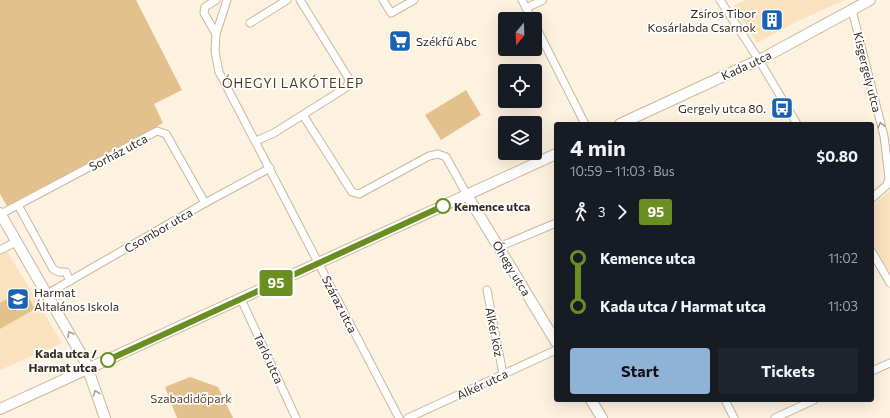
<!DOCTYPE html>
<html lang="en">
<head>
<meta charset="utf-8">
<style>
	body { margin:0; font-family:Commissioner,sans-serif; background:#20242c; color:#f1f3f6; height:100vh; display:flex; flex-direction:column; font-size:15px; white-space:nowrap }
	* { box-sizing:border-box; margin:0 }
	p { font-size:13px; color:#9ea1a6 }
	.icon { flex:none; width:22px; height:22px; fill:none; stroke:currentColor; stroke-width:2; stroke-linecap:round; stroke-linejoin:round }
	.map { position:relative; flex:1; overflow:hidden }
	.panel { position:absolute; left:554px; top:122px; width:320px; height:280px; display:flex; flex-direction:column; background:#171b24; border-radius:4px; box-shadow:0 4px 16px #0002 }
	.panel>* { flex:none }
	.badge { padding:0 8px; border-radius:3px; font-size:14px; line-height:26px }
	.needle { width:26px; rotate:199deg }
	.controls { position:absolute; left:498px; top:12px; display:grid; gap:8px }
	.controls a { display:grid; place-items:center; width:44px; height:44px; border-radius:4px; background:#171b24; box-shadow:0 4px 16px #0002; font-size:20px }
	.map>.badge { position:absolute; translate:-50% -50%; box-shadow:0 0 0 2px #fff }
	.legs { display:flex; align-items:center; gap:6px; height:44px; padding:0 16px; font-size:13px }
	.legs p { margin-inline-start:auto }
	.headline { display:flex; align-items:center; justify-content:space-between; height:68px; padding:0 16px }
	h1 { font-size:22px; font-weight:700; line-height:30px }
	.primary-button { display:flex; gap:8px; margin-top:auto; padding:8px 16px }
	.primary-button a { flex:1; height:46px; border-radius:4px; background:#91b2d7; color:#111; font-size:16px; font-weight:700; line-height:46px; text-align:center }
	.primary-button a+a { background:#20242c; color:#f1f3f6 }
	ul { padding:0 16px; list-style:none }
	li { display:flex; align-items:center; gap:14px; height:48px; font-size:15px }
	li i { display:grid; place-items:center; width:6px; height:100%; margin:0 5px; background:currentColor }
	li i::after { content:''; width:10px; height:10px; margin:-5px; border:3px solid; border-radius:50%; background:#171b24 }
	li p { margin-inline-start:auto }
	li:first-child i { background:linear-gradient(#0000 50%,currentColor 0) }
	li:last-child i { background:linear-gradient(currentColor 50%,#0000 0) }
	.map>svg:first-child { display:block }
	.built { fill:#fae2be }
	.green { fill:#e3c18d }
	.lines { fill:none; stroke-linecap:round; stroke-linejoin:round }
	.street-casing { stroke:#cab79b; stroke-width:9 }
	.secondary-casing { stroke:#cab79b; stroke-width:12 }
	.street { stroke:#fff; stroke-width:7 }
	.secondary { stroke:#fff; stroke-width:10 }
	.oneway { stroke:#a3a09b }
	.line-1-casing { stroke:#fff; stroke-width:9 }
	.line-1 { stroke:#6b8e23; stroke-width:6 }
	.stop-1-dot { fill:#fff; stroke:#6b8e23; stroke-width:2 }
	.labels { text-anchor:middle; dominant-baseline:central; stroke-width:3.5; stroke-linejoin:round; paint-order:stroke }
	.poi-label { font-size:12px; fill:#332c21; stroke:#fff; text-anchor:end }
	.street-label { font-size:12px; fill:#332c21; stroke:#fff }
	.stop-label { font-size:12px; font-weight:bold; fill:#332c21; stroke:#fff; text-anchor:start }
	.park-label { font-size:12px; fill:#5c4623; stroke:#fff }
	.neighbourhood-label { font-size:13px; letter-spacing:1px; fill:#4e3e25; stroke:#fff }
</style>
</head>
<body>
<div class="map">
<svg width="890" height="418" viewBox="0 0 890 418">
	<rect width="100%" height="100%" fill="#fdf1df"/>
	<g class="built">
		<path d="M745 0H845L796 22 757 43 733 6Z"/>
		<path d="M890 191V273L872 243V205Z"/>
		<path d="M7 251 62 343 0 370V255Z"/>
	</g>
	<g class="green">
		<path d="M0 0H136L182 90 154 104 163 123 7 206 0 194Z"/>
		<path d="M466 90 481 115 441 140 425 115Z"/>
		<path d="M24 290 35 309 0 329V303Z"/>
		<path d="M190 377 218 387 233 418H177L165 387Z"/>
	</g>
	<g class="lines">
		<g class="street-casing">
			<g id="street">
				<path d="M216 0 205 7 204 13 216 34"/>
				<path d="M227 0 216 34 215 51 219 72 399 418"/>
				<path d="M383 0 391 13 414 0"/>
				<path d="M522 0 532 19"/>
				<path d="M720 0 759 60 797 124"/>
				<path d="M526 8 543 0"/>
				<path d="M852 10 884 136 889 178 887 185 872 198"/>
				<path d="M250 23 287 0"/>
				<path d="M535 25 585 124"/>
				<path d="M303 115 352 192 359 194 429 156 438 154 446 157 467 195"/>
				<path d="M256 141 274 133 347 87 349 79 300 0"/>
				<path d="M18 205 53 269 59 272H66L70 281"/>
				<path d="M1 214 157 131 166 134 205 203"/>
				<path d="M499 247 556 223"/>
				<path d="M0 250 16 242"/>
				<path d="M872 252 890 283"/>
				<path d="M487 290 503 374"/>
				<path d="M47 294 205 203 270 168"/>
				<path d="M241 299 296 418"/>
				<path d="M872 371 890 363"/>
				<path d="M725 400 734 418"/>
				<path d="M408 418 556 350"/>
				<path d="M775 418 814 400"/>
			</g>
		</g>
		<g class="secondary-casing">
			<g id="secondary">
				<path d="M620 124 765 57 870 0"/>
				<path d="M467 195 556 342"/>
				<path d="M0 213 85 361 105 418"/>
				<path d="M591 400 602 418"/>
				<path d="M0 409 556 154"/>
			</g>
		</g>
		<use href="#street" class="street"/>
		<use href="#secondary" class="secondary"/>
	</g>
	<defs><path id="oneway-chevron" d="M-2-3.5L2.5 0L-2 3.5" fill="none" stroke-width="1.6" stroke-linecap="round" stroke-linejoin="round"/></defs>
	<g class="oneway">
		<use href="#oneway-chevron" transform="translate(881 125) rotate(-104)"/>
		<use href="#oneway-chevron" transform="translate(70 334) rotate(-119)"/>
		<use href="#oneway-chevron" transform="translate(96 393) rotate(-110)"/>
	</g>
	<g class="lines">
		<g class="line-1-casing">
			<path id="line-1" d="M108 360 443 206"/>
		</g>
		<use href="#line-1" class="line-1"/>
	</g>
	<defs>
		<g id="building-square" transform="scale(1.15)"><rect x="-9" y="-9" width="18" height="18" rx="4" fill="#1c62b2" stroke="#fff"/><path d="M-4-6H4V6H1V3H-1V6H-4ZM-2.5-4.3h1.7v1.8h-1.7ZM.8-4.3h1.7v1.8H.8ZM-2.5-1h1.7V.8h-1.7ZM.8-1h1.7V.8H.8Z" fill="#fff"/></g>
		<g id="supermarket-square" transform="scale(1.15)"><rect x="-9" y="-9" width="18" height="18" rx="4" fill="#1c62b2" stroke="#fff"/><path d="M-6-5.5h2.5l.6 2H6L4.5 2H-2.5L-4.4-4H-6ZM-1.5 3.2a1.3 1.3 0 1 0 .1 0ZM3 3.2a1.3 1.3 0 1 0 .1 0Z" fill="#fff"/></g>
		<g id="bus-square" transform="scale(1.15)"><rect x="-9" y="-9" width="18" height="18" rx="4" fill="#1c62b2" stroke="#fff"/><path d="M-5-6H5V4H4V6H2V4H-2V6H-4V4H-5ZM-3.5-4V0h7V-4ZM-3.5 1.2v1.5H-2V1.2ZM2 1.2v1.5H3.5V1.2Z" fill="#fff"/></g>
		<g id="school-square" transform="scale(1.15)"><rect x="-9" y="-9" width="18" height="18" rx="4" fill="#1c62b2" stroke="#fff"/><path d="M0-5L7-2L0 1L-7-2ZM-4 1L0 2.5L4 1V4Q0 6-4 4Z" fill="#fff"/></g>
	</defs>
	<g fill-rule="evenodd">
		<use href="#building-square" x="772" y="20"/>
		<use href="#supermarket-square" x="400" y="41"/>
		<use href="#bus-square" x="782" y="108"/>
		<use href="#school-square" x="18" y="299"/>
	</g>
	<g class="stop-1-dot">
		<circle cx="443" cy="206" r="7"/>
		<circle cx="108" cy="360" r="7"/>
	</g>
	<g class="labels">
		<g class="poi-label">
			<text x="756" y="13">Zsíros Tibor<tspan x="756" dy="14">Kosárlabda Csarnok</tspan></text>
			<text x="416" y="41" text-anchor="start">Székfű Abc</text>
			<text x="766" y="108">Gergely utca 80.</text>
			<text x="34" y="292" text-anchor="start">Harmat<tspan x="34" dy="14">Általános Iskola</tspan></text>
		</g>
		<g class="street-label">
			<text transform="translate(746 65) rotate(-25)">Kada utca</text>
			<text transform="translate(868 72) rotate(76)">Kisgergely utca</text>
			<text transform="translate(118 152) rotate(-28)">Sorház utca</text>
			<text transform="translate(158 230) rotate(-30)">Csombor utca</text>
			<text transform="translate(512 268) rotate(59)">Óhegy utca</text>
			<text transform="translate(340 304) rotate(63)">Száraz utca</text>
			<text transform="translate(495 332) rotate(79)">Alkér köz</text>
			<text transform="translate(269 358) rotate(65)">Tarló utca</text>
			<text transform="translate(482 384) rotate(-25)">Alkér utca</text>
		</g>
		<g class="stop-label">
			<text x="454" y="206">Kemence utca</text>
			<text x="97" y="353" text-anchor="end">Kada utca /<tspan x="97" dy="14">Harmat utca</tspan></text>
		</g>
		<g class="park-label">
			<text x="191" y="398">Szabadidőpark</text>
		</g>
		<g class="neighbourhood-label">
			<text x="293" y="83">ÓHEGYI LAKÓTELEP</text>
		</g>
	</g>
</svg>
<div class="controls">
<a><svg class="needle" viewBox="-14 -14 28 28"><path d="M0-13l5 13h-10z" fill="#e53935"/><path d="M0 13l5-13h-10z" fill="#9ea1a6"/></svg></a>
<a><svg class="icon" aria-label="locate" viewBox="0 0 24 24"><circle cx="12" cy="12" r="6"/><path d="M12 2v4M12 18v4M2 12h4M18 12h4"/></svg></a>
<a><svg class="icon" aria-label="layers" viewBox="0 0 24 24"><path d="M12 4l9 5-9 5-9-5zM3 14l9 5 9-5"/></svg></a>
</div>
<b class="badge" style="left:276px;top:283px;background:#6b8e23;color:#fff">95</b>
<section class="panel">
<div class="headline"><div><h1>4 min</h1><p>10:59 – 11:03 · Bus</p></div><b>$0.80</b></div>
<div class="legs"><svg class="icon" aria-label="walk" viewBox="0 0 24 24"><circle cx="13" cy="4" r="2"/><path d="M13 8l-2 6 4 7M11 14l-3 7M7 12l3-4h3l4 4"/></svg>3<svg class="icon" aria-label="forward" viewBox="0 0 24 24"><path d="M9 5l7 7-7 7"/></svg><b class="badge" style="background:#6b8e23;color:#fff">95</b></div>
<ul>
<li><i style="color:#6b8e23"></i><b>Kemence utca</b><p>11:02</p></li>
<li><i style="color:#6b8e23"></i><b>Kada utca / Harmat utca</b><p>11:03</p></li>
</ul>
<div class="primary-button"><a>Start</a><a>Tickets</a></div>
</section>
</div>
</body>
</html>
